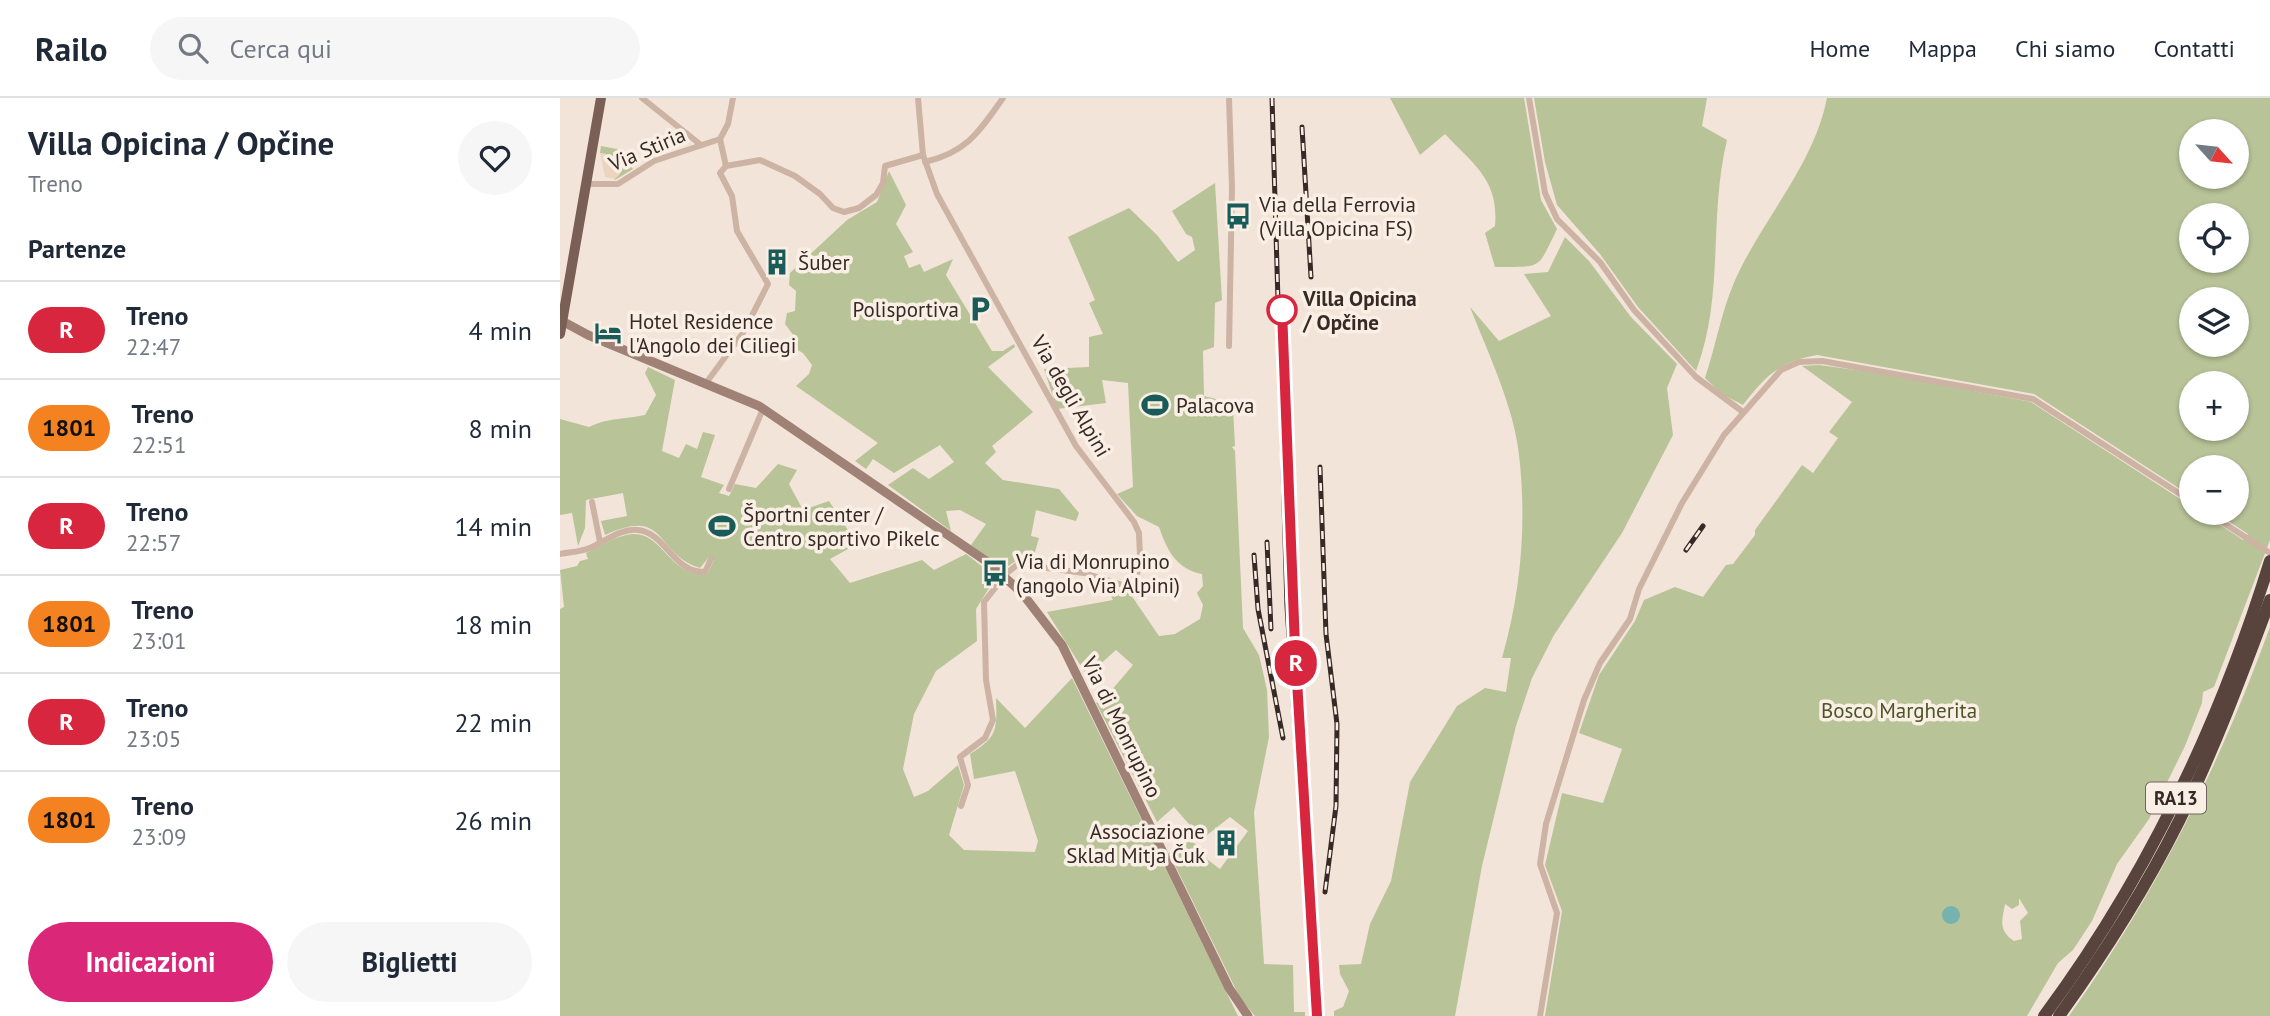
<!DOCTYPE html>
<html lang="it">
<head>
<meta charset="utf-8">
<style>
	body { margin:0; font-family:"PT Sans",sans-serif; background:#f6f6f7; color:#1f2937; height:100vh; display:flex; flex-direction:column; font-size:26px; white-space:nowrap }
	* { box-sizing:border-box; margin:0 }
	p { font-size:23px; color:#747a83 }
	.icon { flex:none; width:38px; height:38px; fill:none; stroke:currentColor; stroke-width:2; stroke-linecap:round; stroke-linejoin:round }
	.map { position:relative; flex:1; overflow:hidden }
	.drawer { display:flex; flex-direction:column; background:#fff; width:560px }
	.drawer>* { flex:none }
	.badge { padding:0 14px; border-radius:23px; font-size:24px; line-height:46px }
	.needle { width:46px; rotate:117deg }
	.tools { position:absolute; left:1619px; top:21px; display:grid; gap:14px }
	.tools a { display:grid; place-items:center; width:70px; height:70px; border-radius:50%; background:#fff; box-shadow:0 2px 5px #0004; font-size:35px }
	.map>.badge { position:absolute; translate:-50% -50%; box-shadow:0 0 0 4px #fff }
	h2 { padding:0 28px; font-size:26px; line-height:63px }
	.round { display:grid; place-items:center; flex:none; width:74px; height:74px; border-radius:37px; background:#f6f6f7 }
	.summary { display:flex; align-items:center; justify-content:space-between; height:119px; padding:0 28px }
	h1 { font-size:33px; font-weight:700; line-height:52px }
	.action { display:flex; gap:14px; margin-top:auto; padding:14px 28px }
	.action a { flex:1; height:80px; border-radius:42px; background:#db2777; color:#fff; font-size:28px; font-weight:700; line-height:80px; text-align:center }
	.action a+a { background:#f6f6f7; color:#1f2937 }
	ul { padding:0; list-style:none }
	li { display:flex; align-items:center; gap:21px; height:98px; padding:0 28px; border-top:2px solid #e0e1e3 }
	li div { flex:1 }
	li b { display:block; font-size:26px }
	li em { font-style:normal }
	li .badge { min-width:77px; font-weight:700; text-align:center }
	header { display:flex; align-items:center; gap:42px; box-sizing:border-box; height:98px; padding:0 35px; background:#fff; border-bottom:2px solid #e0e1e3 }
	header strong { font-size:33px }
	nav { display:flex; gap:38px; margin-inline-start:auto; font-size:24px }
	.search { width:490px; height:63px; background:#f6f6f7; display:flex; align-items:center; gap:18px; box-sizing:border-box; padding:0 24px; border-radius:38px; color:#747a83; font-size:26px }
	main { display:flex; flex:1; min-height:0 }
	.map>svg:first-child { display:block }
	.green { fill:#b8c398; fill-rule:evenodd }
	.plaza { fill:#ecd4bf }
	.water { fill:#76b2af }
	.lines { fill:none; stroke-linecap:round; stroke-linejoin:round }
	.street { stroke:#ccb3a4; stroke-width:6 }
	.secondary { stroke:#9f8175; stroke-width:9 }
	.primary { stroke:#7a5f56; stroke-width:10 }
	.highway { stroke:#58433d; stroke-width:12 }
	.rail-casing { stroke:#372a26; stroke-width:5 }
	.rail { stroke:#faefe5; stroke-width:2.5; stroke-dasharray:8; stroke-linecap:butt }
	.line-casing { stroke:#fff; stroke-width:16 }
	.line { stroke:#d7263d; stroke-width:10 }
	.stop-dot { fill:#fff; stroke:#d7263d; stroke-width:3.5 }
	.labels { text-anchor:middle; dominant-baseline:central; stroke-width:7; stroke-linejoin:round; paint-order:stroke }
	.shield { fill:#faefe5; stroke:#72655f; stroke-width:2 }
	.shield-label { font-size:19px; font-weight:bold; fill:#372a26 }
	.street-label { font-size:21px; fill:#372a26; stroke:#faefe5 }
	.poi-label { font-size:21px; fill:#372a26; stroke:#faefe5; text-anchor:start }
	.stop-label { font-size:21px; font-weight:bold; fill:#372a26; stroke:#faefe5; text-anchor:start }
	.park-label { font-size:21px; fill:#4a5628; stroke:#faefe5 }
</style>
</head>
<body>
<header>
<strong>Railo</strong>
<div class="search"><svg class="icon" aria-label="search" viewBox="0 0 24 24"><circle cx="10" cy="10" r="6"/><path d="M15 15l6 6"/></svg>Cerca qui</div>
<nav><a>Home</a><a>Mappa</a><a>Chi siamo</a><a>Contatti</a></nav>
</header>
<main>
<section class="drawer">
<div class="summary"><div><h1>Villa Opicina / Opčine</h1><p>Treno</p></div><a class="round"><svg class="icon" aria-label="heart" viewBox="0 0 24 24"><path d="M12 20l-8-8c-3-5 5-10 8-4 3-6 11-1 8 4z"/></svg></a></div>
<h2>Partenze</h2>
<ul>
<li><span class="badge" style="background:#d7263d;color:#fff">R</span><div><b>Treno</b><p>22:47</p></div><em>4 min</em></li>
<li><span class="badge" style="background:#f58220;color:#111">1801</span><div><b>Treno</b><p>22:51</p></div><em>8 min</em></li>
<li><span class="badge" style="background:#d7263d;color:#fff">R</span><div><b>Treno</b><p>22:57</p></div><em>14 min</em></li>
<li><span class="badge" style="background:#f58220;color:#111">1801</span><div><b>Treno</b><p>23:01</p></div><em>18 min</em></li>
<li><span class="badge" style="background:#d7263d;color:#fff">R</span><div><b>Treno</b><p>23:05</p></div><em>22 min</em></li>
<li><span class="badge" style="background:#f58220;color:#111">1801</span><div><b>Treno</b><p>23:09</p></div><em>26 min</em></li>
</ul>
<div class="action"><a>Indicazioni</a><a>Biglietti</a></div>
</section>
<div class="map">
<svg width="1710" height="918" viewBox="0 0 1710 918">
	<rect width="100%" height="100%" fill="#f3e4d9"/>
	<g class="green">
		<path d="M830 0H964L981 102 997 131C976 174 983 168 935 169L925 135 935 128C939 82 914 67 885 36L860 57Z"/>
		<path d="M974 0H1147L1142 28 1167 42C1148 121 1165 196 1136 273L1078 209 1040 156 997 107 985 64Z"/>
		<path d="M1267 0H1710V442L1654 589 1643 594 1642 605 1625 648 1589 721 1557 766 1532 823 1513 852 1498 865 1467 918H985L1002 813 985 767 1002 695 1043 705 1062 651 1019 635 1039 577 1075 523 1084 502 1115 489 1143 499 1166 467 1173 466 1195 437V432L1242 367 1253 375 1278 340 1269 334 1292 304 1242 268 1259 267 1318 275 1471 304 1631 408V415H1642L1683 442 1688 436 1656 415H1676V369H1631V398L1474 296 1257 257C1219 264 1206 277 1183 307L1162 296 1145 280C1155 250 1161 216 1173 187 1200 123 1253 70 1267 0ZM1631 33H1676V79H1631ZM1631 117H1676V163H1631ZM1631 201H1676V247H1631ZM1631 285H1676V331H1631ZM1459 800 1468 815 1460 823 1462 841 1454 843C1438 832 1442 823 1445 806L1452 811 1459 807Z"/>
		<path d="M41 48 57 51 73 71 55 82 45 63 46 56 40 55Z"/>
		<path d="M329 73 346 107 336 126 353 154 344 158 349 170 360 166 364 174 393 161 386 177 432 253H443L454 246 455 249 428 269 473 314 432 348 436 354 425 365 443 382 499 391 519 415 516 423 476 412 471 438 479 440 472 464H454L444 471 411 447 426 426 400 412 386 413 391 433 328 387 353 370 369 381 394 364 380 347 334 375 313 361 306 371 295 363 318 345 236 288 249 276 252 267 243 255 232 249 237 242 225 226 227 215 235 213 236 193 229 187 230 175 287 122 317 104Z"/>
		<path d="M655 85 662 202 655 205 654 249 643 253 644 298 660 302 673 310 675 348 672 349 675 353 683 530 699 557 707 592 709 639 694 714 704 866 733 867 734 914H745V918H695L680 900 609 755 628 741 644 752V759L660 771 688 733 670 719 642 741 614 709 597 724 536 605 545 600 573 567 556 552 527 578 487 514 553 502 546 488 569 494 599 538 615 536 640 521 643 507 637 495 643 488 642 476C616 471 607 452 599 429L577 418 557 396 573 389 568 285 542 282 546 305 497 311 484 271 529 269V239L543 236 529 205 535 202 508 139 569 110 597 137 618 164 635 152 632 139 626 136 612 113Z"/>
		<path d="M1005 139 1029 163 1071 219 1117 266 1107 290 1113 337 1062 435 994 537 972 580 956 628 922 768 895 918H774V913L783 909 789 893 780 876 779 867 801 866 810 826 831 783 850 684 897 608 925 590 946 594 951 560H942C961 494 967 425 959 357 954 309 928 255 910 209L939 243 991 218 964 176 988 174Z"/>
		<path d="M88 269 115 282 102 353 119 360 126 346 137 351 143 334 155 337 141 379 164 387 159 395 169 398 175 386 196 390 218 366 237 372 229 386 243 412 269 403 297 446 270 461 290 485 362 462 374 472 406 456 436 479 416 511 417 543 376 573 354 616 343 671 354 699 368 693 398 667 404 687 389 737 404 752 475 754 478 743 455 673 414 681 410 656C438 639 437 631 436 600L465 630 512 580 678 918H0V511L4 509 0 472 17 468 20 463 28 461 26 455C41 448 57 437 73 436 103 434 111 482 148 475L154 462 149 459 140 470C94 456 108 408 45 437L41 423 67 418 63 395 26 402 25 430 18 448 12 415 0 417V321L29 329C51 319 62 322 85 317L96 297 85 275Z"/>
		<path d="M1710 529V918H1509C1598 792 1657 673 1710 529Z"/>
	</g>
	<path class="plaza" d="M40 55 46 56V63L47 57 60 59V76L55 81 45 79Z"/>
	<circle class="water" cx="1391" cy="817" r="9"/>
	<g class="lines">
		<g class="street">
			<path d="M82 0 141 47"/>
			<path d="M358 0 363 57 377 96 516 348 574 424 579 435 580 458 577 477 566 488 524 475 458 466 447 475 424 504 426 582 433 622 425 640 400 659 408 687 401 708"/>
			<path d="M669 0 672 90 669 248"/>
			<path d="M969 0 985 95 997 121 1040 164 1074 212 1136 279 1183 314"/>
			<path d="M365 64C407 54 419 34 443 0"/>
			<path d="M166 68 160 41 168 26 173 0"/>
			<path d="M26 86H58L94 63 160 41"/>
			<path d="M146 285 183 235 208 186 177 133 172 98 160 75 166 68 200 62 235 78 260 96 273 110 284 114 299 110 316 97 323 85 325 68 363 57"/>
			<path d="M169 391 203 311"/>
			<path d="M32 404 40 444"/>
			<path d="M1648 415 1710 455"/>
			<path d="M0 456C9 454 19 454 27 451 44 445 59 430 78 432 106 435 113 475 145 474L151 461"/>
			<path d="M980 918 997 815 980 766 986 726 1024 602 1040 565 1070 521 1079 491 1122 405 1164 337 1221 272 1239 264 1262 263 1473 301 1631 403"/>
		</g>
		<path class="secondary" d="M2 223 28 237 199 308 429 465 462 495 502 547 669 890 688 918"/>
		<path class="primary" d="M0 236 41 0"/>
		<g class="highway">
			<path d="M1484 918C1585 782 1660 625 1710 463"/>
			<path d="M1499 918C1543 857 1585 791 1619 723 1654 652 1682 577 1710 502"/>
		</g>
		<g class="rail-casing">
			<g id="rail">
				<path d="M712 0 727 508 753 918"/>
				<path d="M742 29 751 179"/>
				<path d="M760 369 766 536 777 626 776 708 765 794"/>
				<path d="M707 444 711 531"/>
				<path d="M1126 452 1143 428"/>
				<path d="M694 457 698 511 723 640"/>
			</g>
		</g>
		<use href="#rail" class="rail"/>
	</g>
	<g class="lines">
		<g class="line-casing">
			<path id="line" d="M722 212 735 549 757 918"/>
		</g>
		<use href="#line" class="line"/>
	</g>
	<defs>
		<g id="bus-bare" transform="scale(2.1)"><path d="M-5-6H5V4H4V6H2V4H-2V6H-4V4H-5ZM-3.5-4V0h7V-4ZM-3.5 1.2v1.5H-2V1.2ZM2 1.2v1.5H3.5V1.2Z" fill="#195b59" stroke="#faefe5" stroke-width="2.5" paint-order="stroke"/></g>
		<g id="building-bare" transform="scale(2.1)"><path d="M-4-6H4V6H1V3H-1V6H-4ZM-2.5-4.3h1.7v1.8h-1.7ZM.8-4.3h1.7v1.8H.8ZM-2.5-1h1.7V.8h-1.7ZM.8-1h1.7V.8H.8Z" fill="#195b59" stroke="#faefe5" stroke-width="2.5" paint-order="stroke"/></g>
		<g id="parking-bare" transform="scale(2.1)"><path d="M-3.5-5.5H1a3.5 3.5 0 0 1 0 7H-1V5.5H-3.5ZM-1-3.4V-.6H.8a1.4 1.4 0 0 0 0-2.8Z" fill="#195b59" stroke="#faefe5" stroke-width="2.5" paint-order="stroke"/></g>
		<g id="hotel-bare" transform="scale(2.1)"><path d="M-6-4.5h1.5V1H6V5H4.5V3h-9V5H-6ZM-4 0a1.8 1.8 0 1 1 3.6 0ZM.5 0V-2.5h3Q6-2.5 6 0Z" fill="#195b59" stroke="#faefe5" stroke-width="2.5" paint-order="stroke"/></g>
		<g id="stadium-bare" transform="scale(2.1)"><path d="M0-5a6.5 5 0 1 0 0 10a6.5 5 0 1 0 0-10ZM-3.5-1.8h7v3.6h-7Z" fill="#195b59" stroke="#faefe5" stroke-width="2.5" paint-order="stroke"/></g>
	</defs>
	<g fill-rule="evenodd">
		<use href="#bus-bare" x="678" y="118"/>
		<use href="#building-bare" x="217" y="164"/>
		<use href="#parking-bare" x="420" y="211"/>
		<use href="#hotel-bare" x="48" y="235"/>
		<use href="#stadium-bare" x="595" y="307"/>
		<use href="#stadium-bare" x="162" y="428"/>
		<use href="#bus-bare" x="435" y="475"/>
		<use href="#building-bare" x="666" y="745"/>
	</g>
	<circle class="stop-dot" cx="722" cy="212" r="14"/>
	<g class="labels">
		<rect class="shield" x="1586" y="684.5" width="60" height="31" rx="5"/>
		<g class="shield-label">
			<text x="1616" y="700">RA13</text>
		</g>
		<g class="street-label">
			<text transform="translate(87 51) rotate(-23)">Via Stiria</text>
			<text transform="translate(511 298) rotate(60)">Via degli Alpini</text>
			<text transform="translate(562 629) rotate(64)">Via di Monrupino</text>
		</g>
		<g class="poi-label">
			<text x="699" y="106">Via della Ferrovia<tspan x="699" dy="24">(Villa Opicina FS)</tspan></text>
			<text x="238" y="164">Šuber</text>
			<text x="399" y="211" text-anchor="end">Polisportiva</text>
			<text x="69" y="223">Hotel Residence<tspan x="69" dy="24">l'Angolo dei Ciliegi</tspan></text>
			<text x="616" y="307">Palacova</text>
			<text x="183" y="416">Športni center /<tspan x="183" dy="24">Centro sportivo Pikelc</tspan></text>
			<text x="456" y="463">Via di Monrupino<tspan x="456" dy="24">(angolo Via Alpini)</tspan></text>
			<text x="645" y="733" text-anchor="end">Associazione<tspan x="645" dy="24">Sklad Mitja Čuk</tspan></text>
		</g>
		<g class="stop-label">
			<text x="743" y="200">Villa Opicina<tspan x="743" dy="24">/ Opčine</tspan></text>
		</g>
		<g class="park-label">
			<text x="1339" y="612">Bosco Margherita</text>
		</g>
	</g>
</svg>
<div class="tools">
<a><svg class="needle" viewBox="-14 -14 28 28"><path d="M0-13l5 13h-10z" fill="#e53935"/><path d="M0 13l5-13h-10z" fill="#747a83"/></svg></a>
<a><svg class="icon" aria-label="locate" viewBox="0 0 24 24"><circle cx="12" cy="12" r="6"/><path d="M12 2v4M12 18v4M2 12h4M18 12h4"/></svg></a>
<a><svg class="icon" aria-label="layers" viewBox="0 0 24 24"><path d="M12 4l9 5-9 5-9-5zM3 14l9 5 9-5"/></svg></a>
<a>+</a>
<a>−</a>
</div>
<b class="badge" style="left:736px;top:565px;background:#d7263d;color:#fff">R</b>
</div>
</main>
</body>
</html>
